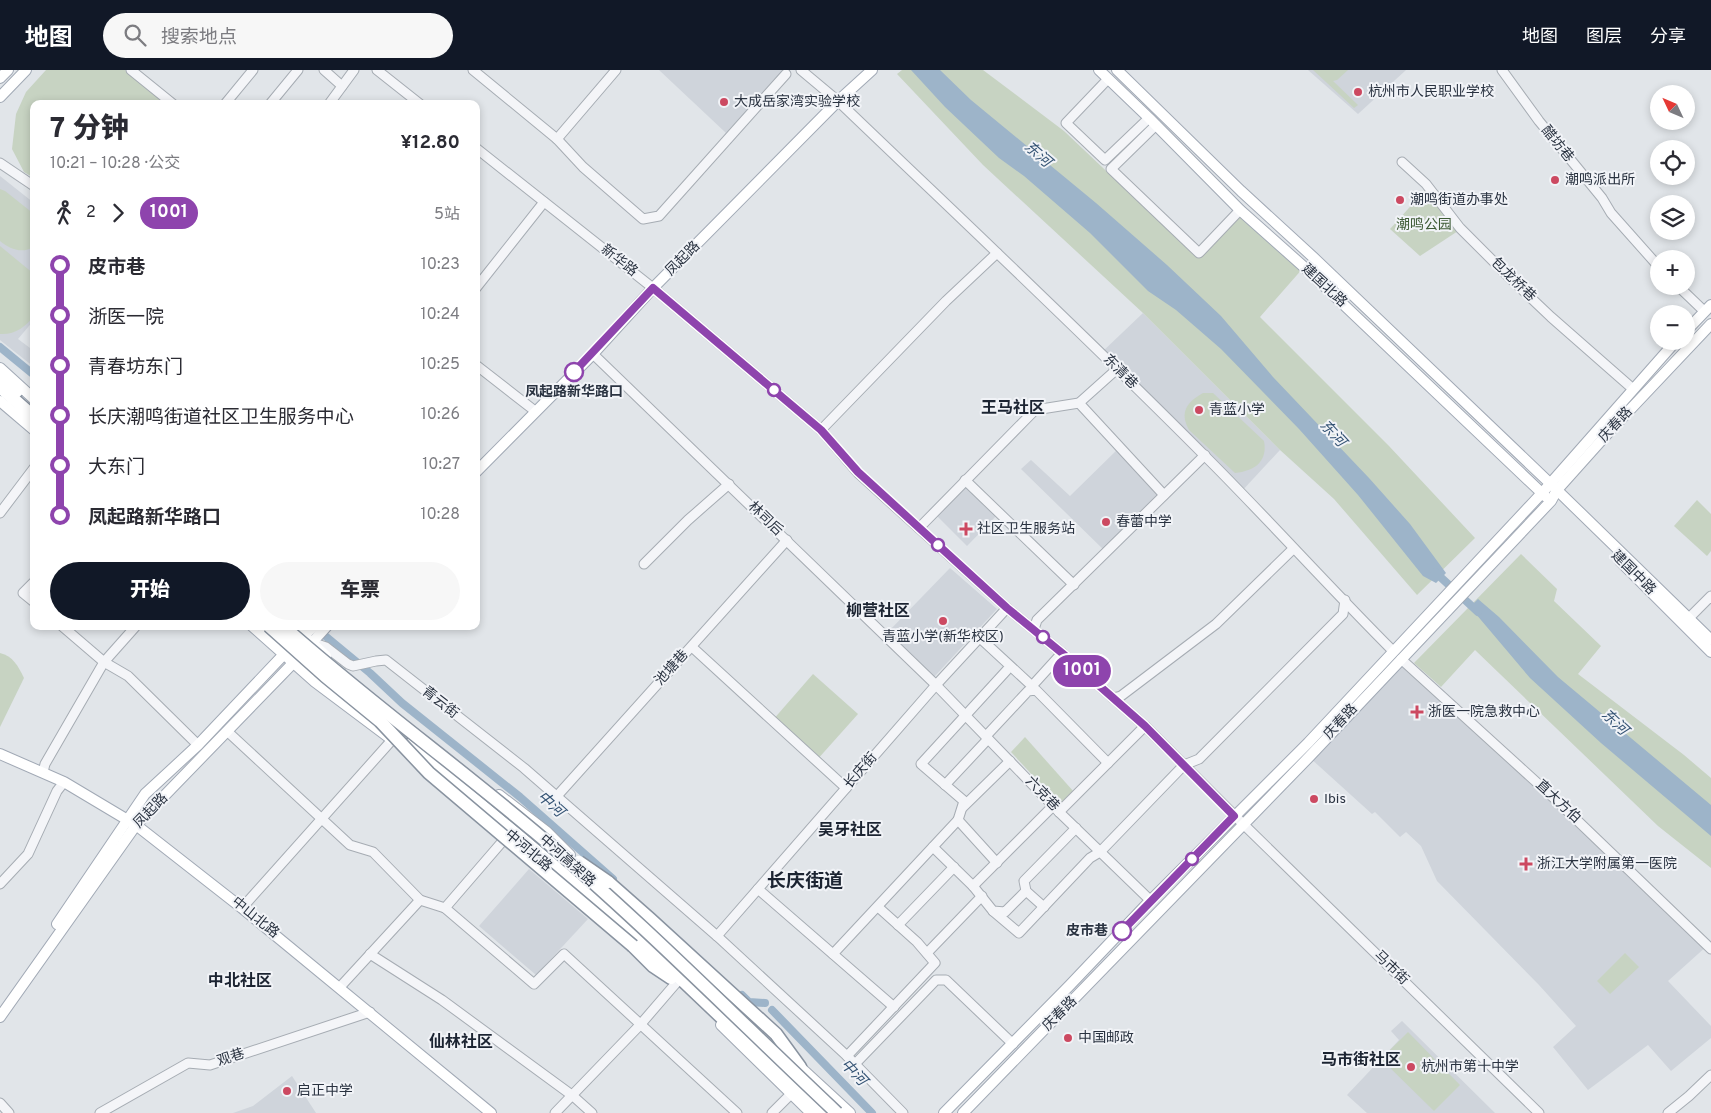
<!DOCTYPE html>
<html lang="zh">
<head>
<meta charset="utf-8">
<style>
	body { margin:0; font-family:Overpass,"Noto Sans SC",sans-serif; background:#f7f7f7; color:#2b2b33; height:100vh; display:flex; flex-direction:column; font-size:19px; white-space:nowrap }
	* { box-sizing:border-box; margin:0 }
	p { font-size:16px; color:#7c7c81 }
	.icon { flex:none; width:28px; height:28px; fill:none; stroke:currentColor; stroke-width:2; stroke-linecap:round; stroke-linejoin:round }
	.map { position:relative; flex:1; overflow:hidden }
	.panel { position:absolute; left:30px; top:30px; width:450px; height:530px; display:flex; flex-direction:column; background:#fff; border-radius:10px; box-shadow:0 2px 8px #0003 }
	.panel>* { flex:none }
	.badge { padding:0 10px; border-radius:16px; font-size:18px; line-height:32px }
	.needle { width:32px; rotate:314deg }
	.controls { position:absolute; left:1650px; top:15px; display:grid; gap:10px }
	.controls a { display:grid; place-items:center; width:45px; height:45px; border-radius:50%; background:#fff; box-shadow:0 2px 8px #0003; font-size:25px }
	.map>.badge { position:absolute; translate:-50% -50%; box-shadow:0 0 0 2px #fff }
	.legs { display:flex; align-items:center; gap:8px; height:55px; padding:0 20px; font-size:16px }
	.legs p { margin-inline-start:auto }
	.headline { display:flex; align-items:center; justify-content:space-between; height:85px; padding:0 20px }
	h1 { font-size:28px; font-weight:800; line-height:38px }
	.action { display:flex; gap:10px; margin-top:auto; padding:10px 20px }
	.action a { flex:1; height:58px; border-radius:30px; background:#111827; color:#fff; font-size:20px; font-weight:800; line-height:58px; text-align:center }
	.action a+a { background:#f7f7f7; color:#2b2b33 }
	ul { padding:0 20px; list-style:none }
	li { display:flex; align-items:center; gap:18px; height:50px; font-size:19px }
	li i { display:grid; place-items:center; width:8px; height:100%; margin:0 6px; background:currentColor }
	li i::after { content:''; width:12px; height:12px; margin:-6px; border:4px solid; border-radius:50%; background:#fff }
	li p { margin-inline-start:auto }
	li:first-child i { background:linear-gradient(#0000 50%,currentColor 0) }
	li:last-child i { background:linear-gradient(currentColor 50%,#0000 0) }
	header { display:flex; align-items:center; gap:30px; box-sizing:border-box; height:70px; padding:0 25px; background:#111827; color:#fff }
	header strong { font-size:24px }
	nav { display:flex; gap:28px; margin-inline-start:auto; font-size:18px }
	.search { width:350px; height:45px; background:#f7f7f7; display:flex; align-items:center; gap:12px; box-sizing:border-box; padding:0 18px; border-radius:28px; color:#7c7c81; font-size:19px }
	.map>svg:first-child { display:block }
	.built { fill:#cfd4db }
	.green { fill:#c7d3c2 }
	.water { fill:#9db4c9 }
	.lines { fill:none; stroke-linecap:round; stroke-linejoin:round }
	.canal { stroke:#9db4c9; stroke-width:8 }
	.minor-casing { stroke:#a6acb3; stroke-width:11 }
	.major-casing { stroke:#a1a9b5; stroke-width:12 }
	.highway-casing { stroke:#8993a0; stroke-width:15 }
	.minor { stroke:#f4f5f8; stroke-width:9 }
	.major { stroke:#fff; stroke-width:10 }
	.highway { stroke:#fff; stroke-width:12 }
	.highway-bridge-casing { stroke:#8993a0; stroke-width:15; stroke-linecap:butt }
	.highway-bridge { stroke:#fff; stroke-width:12 }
	.line-1-casing { stroke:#fff; stroke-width:11 }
	.line-1 { stroke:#8e44ad; stroke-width:8 }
	.poi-dot { fill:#cc4961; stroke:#f1f3f7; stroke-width:2 }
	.stop-1-dot { fill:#fff; stroke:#8e44ad; stroke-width:2.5 }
	.labels { text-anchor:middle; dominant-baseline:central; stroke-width:4; stroke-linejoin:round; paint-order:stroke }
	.poi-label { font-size:14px; fill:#2a3341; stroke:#f1f3f7; text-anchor:start }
	.street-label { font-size:14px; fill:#2a3341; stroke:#f1f3f7 }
	.park-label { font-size:14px; fill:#3f5c37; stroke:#f1f3f7 }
	.stop-label { font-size:14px; font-weight:bold; fill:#2a3341; stroke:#f1f3f7 }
	.water-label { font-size:15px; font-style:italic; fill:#345374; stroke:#f1f3f7 }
	.quarter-label { font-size:16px; font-weight:bold; fill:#1c2432; stroke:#f1f3f7 }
	.district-label { font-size:19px; font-weight:bold; fill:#1c2432; stroke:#f1f3f7 }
</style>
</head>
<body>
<header>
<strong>地图</strong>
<div class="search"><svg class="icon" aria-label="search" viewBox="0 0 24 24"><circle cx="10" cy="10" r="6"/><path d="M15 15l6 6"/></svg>搜索地点</div>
<nav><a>地图</a><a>图层</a><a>分享</a></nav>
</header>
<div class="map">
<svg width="1711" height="1043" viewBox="0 0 1711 1043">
	<rect width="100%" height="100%" fill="#e1e5e9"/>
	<g class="built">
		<path d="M659 0H785L726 63Z"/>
		<path d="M1308 0H1406L1358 44Z"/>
		<path d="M0 106 34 133V250L18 269 34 281V297L0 270Z"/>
		<path d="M1143 243 1280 380 1241 422 1101 283Z"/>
		<path d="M1120 377 1164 425 1106 482 1021 399 1031 390 1070 426Z"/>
		<path d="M965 410 999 443 967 476 933 442Z"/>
		<path d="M950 498 997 539 934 607 888 562Z"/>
		<path d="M1401 589 1708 875 1668 911 1711 956V968L1671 1001 1648 975 1588 1020 1553 977 1576 956 1539 915 1437 811 1421 776 1406 762 1400 767 1375 742 1372 744 1309 687Z"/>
		<path d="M529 799 588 849 536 905 479 856Z"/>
		<path d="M1402 951 1495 1043H1367L1347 1025 1399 970 1391 961Z"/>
		<path d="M292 1006 316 1043H233L253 1036Z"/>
	</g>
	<g class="green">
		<path d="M46 0H125L167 34H34V108L24 102 12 79 16 44 26 22Z"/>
		<path d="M902 0H983L1064 61 1196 186 1240 140 1304 197 1260 247 1389 376 1475 468 1417 525 1334 429 1280 380 1143 243 983 95 897 4Z"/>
		<path d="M1313 0H1348L1337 10 1333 11 1358 35 1354 38Z"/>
		<path d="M0 119 5 121 34 144V177C21 184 10 179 0 171Z"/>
		<path d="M1426 119 1458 161 1420 186 1390 159Z"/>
		<path d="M0 176 34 204V246C25 257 15 265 0 264Z"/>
		<path d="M1203 323H1213L1264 371C1268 392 1254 401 1235 403L1189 360C1179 342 1187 332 1203 323Z"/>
		<path d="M1697 430 1711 444V481L1707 486 1674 456Z"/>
		<path d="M1521 484 1557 519 1554 531 1601 576 1578 604 1684 685 1711 708V798L1658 756 1475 580 1441 617 1414 593Z"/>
		<path d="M0 583C13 586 18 596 24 608L0 657Z"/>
		<path d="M813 604 858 644 816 691 772 651Z"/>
		<path d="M1025 667 1074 722 1059 734 1011 682Z"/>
		<path d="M1625 883 1639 897 1610 924 1597 911Z"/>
		<path d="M1408 962 1460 1015 1434 1041 1381 989Z"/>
	</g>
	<g class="water">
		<path d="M911 0H940L971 30 1096 133 1167 195 1221 246 1273 307 1369 408 1410 454 1446 503 1436 513 1423 506 1358 425 1299 359 1221 279 1176 240 1148 221 1090 163 1024 106 999 88 945 37Z"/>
		<path d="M1478 529 1499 547 1558 607 1711 735V766L1601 673 1530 608 1470 537Z"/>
	</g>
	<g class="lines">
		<g class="canal">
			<path d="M0 277 34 305"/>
			<path d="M1435 502 1478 542"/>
			<path d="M318 560 370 603 402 633 520 727 613 809"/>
			<path d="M742 925 749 932 765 933"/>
			<path d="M772 940 872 1043"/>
		</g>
		<g class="minor-casing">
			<g id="minor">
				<path d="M131 0 173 34"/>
				<path d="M324 0 342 16"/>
				<path d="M377 0 420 34"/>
				<path d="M473 0 557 69 583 97 643 149 659 146 786 4"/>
				<path d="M801 0 838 31C961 149 1085 265 1205 386 1269 450 1329 517 1393 581"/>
				<path d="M1502 0 1539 51 1602 128 1611 143 1659 197"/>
				<path d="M1108 9 1066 53 1105 90 1149 48"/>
				<path d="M225 34 253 0"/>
				<path d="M270 34 298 0"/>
				<path d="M329 34 354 0"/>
				<path d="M1156 55 1111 99 1199 183 1240 140"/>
				<path d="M557 69 616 0"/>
				<path d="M476 78 653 218 821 360 858 403 1007 538 1062 583 1145 656 1235 746 1539 1043"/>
				<path d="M1402 92 1426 114 1460 158 1511 209 1551 247 1633 319"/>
				<path d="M0 93 34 116"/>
				<path d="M1678 216 1704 241"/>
				<path d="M476 218 544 132"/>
				<path d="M593 284 936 615 1059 742 1151 831"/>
				<path d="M476 295 535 341"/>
				<path d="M1079 333 1164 425"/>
				<path d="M821 360 946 231 997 183"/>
				<path d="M965 410 1074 515"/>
				<path d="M0 443 34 398"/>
				<path d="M919 458 1035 340 1079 333 1117 299"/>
				<path d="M644 494 688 450 729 414"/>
				<path d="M34 512 23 523 34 532"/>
				<path d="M1689 548 1711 526"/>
				<path d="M62 556 104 592 128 606 198 675"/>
				<path d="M1034 559 1037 550 1205 385"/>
				<path d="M980 568 1032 616 1062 583"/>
				<path d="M314 573 326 577 348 594 353 596 376 591 386 590 524 698 717 866 847 986 903 1043"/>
				<path d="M692 577 846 718"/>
				<path d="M1401 589 1556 730 1711 879"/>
				<path d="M1113 628 1121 626 1216 554 1293 479"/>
				<path d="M228 662 350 775 373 782 420 830 445 838"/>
				<path d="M986 666 1028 621 1036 620 1108 693"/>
				<path d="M43 702 45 694 104 592 136 556"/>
				<path d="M945 715 988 669"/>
				<path d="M557 726 787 470"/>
				<path d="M963 737 1010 691"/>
				<path d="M1059 742 1145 656"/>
				<path d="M508 765 445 838 534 914 564 884 737 1043"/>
				<path d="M933 777 973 816 993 841 1005 842 1026 821"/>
				<path d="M997 793 958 750 964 731 921 694 1007 600"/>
				<path d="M0 814 28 784 57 721 64 712"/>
				<path d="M973 816 1053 736"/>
				<path d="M758 819 894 937"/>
				<path d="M1044 837 1026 821 1024 811 1076 758"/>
				<path d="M242 838 392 670"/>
				<path d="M993 841 1019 863 1090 788 1100 782 1184 695 1199 689 1343 544 1345 530"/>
				<path d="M898 855 954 797"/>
				<path d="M717 866 936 615 1007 538"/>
				<path d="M927 883 982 826"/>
				<path d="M370 884 442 930 573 1026 592 1043"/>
				<path d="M833 884 958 750"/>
				<path d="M340 917 420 830"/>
				<path d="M847 986 935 893 917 872 878 837"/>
				<path d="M855 994 936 910H946L1013 974"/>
				<path d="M0 1033 9 1043"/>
				<path d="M100 1043 188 993 210 995 370 942"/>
				<path d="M555 1043 640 955 677 912"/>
				<path d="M772 1043 791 1024"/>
				<path d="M1668 1043 1689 1026 1711 1005"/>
			</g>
		</g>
		<g class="major-casing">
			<g id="major">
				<path d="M1099 0 1149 48 1240 140 1304 197 1546 427"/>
				<path d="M1117 0 1241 121 1314 188 1557 420 1711 570"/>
				<path d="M0 8 8 0"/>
				<path d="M0 27 26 0"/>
				<path d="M1686 261 1711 235"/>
				<path d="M0 298 34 329"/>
				<path d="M0 331 34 360"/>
				<path d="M476 402 593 284 653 218 838 31 872 0"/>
				<path d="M1620 491 1711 582"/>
				<path d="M252 556 315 612 391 669"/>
				<path d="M294 556 326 586"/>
				<path d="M300 568 315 556"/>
				<path d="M308 577 327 556"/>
				<path d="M0 684 64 712 136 755 242 838 491 1043"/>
				<path d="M499 725 547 762 570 785"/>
				<path d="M57 854 145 724 198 675 288 580"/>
				<path d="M0 947 136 755 298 588"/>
				<path d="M721 955 811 1043"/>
				<path d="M795 994 800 997 850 1043"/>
				<path d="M944 1043 1070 915 1147 834 1308 673 1542 423 1676 271"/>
				<path d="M963 1043 1309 687 1551 431 1557 420 1608 363 1711 254"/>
			</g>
		</g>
		<g class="highway-casing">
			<g id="highway">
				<path d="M0 306 17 321"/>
				<path d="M0 317 34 347"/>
				<path d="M409 675 618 849 822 1043"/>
				<path d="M608 812 650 849 776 964 800 997"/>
				<path d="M633 876 653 896 671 908"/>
			</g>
		</g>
		<use href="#minor" class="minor"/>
		<use href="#major" class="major"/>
		<use href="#highway" class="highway"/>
		<g class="highway-bridge-casing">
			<g id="highway-bridge">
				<path d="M269 556 325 606 380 651 429 703 633 876"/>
				<path d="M283 556C364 628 452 692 535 762 640 850 737 949 837 1043"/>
				<path d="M579 792 608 812"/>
			</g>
		</g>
		<use href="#highway-bridge" class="highway-bridge"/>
	</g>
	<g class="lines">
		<g class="line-1-casing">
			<path id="line-1" d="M574 302 653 218 821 360 858 402 1007 538 1062 583 1145 656 1234 746 1122 861"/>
		</g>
		<use href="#line-1" class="line-1"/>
	</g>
	<g class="poi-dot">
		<circle cx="1358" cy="22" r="5"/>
		<circle cx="724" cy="32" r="5"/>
		<circle cx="1555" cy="110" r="5"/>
		<circle cx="1400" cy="130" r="5"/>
		<circle cx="1199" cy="340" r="5"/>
		<circle cx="1106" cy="452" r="5"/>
		<path d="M963.5 451.5h5v5h5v5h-5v5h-5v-5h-5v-5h5z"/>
		<circle cx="943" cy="551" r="5"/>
		<path d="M1414.5 634.5h5v5h5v5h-5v5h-5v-5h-5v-5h5z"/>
		<circle cx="1314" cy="729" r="5"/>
		<path d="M1523.5 786.5h5v5h5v5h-5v5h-5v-5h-5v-5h5z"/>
		<circle cx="1068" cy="968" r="5"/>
		<circle cx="1411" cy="997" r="5"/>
		<circle cx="287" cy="1021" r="5"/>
	</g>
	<g class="stop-1-dot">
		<circle cx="574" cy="302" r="9"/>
		<circle cx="774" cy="320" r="6"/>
		<circle cx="938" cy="475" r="6"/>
		<circle cx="1043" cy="567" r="6"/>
		<circle cx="1192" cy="789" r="6"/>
		<circle cx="1122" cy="861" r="9"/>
	</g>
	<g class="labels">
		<g class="poi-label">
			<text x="1368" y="22">杭州市人民职业学校</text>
			<text x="734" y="32">大成岳家湾实验学校</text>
			<text x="1565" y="110">潮鸣派出所</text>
			<text x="1410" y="130">潮鸣街道办事处</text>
			<text x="1209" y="340">青蓝小学</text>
			<text x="1116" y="452">春蕾中学</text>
			<text x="977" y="459">社区卫生服务站</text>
			<text x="943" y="567" text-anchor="middle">青蓝小学(新华校区)</text>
			<text x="1428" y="642">浙医一院急救中心</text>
			<text x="1324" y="729">Ibis</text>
			<text x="1537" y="794">浙江大学附属第一医院</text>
			<text x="1078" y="968">中国邮政</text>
			<text x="1421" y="997">杭州市第十中学</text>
			<text x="297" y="1021">启正中学</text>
		</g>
		<g class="street-label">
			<text transform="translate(1557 74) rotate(51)">醋坊巷</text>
			<text transform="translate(683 189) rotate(-45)">凤起路</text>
			<text transform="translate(619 191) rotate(38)">新华路</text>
			<text transform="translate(1513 210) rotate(44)">包龙桥巷</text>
			<text transform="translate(1324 216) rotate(43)">建国北路</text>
			<text transform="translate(1120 302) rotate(45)">东清巷</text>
			<text transform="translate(1616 355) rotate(-47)">庆春路</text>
			<text transform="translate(765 449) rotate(44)">林司后</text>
			<text transform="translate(1633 503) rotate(45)">建国中路</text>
			<text transform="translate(672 598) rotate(-48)">池塘巷</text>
			<text transform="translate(440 633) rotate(38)">青云街</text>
			<text transform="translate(1341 652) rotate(-47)">庆春路</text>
			<text transform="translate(861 701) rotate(-49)">长庆街</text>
			<text transform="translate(1042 724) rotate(46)">六克巷</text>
			<text transform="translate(1558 732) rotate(43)">直大方伯</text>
			<text transform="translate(151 741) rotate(-46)">凤起路</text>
			<text transform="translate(528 781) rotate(40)">中河北路</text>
			<text transform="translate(567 791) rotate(42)">中河高架路</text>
			<text transform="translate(255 848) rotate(39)">中山北路</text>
			<text transform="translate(1391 898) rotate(44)">马市街</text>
			<text transform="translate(1060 944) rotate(-45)">庆春路</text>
			<text transform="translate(231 988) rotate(-18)">观巷</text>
		</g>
		<g class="park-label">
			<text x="1424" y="155">潮鸣公园</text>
		</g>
		<g class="stop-label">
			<text x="574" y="322">凤起路新华路口</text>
			<text x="1108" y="861" text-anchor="end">皮市巷</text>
		</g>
		<g class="water-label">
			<text transform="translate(1037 85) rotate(41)">东河</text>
			<text transform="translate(1332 364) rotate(47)">东河</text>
			<text transform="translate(1614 653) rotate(43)">东河</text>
			<text transform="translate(550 735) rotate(42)">中河</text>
			<text transform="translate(853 1003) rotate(46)">中河</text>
		</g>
		<g class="quarter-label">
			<text x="1013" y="339">王马社区</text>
			<text x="878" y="542">柳营社区</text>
			<text x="850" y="761">吴牙社区</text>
			<text x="240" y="912">中北社区</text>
			<text x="461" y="973">仙林社区</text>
			<text x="1361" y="991">马市街社区</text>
		</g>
		<g class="district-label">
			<text x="805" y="812">长庆街道</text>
		</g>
	</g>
</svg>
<div class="controls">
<a><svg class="needle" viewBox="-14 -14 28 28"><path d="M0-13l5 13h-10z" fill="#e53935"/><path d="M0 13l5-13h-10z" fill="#7c7c81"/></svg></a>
<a><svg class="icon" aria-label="locate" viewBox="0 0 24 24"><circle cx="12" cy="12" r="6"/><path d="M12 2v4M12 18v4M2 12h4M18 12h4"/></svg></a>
<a><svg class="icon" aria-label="layers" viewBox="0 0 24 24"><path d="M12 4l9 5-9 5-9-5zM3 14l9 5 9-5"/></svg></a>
<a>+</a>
<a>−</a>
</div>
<b class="badge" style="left:1082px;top:601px;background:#8e44ad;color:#fff">1001</b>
<section class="panel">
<div class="headline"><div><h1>7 分钟</h1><p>10:21 – 10:28 · 公交</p></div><b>¥12.80</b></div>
<div class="legs"><svg class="icon" aria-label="walk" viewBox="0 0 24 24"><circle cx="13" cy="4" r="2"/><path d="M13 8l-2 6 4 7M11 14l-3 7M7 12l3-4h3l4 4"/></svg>2<svg class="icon" aria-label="forward" viewBox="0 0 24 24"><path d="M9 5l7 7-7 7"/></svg><b class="badge" style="background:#8e44ad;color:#fff">1001</b><p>5站</p></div>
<ul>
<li><i style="color:#8e44ad"></i><b>皮市巷</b><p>10:23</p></li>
<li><i style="color:#8e44ad"></i><span>浙医一院</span><p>10:24</p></li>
<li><i style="color:#8e44ad"></i><span>青春坊东门</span><p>10:25</p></li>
<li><i style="color:#8e44ad"></i><span>长庆潮鸣街道社区卫生服务中心</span><p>10:26</p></li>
<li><i style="color:#8e44ad"></i><span>大东门</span><p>10:27</p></li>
<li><i style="color:#8e44ad"></i><b>凤起路新华路口</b><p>10:28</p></li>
</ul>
<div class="action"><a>开始</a><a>车票</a></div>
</section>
</div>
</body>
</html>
